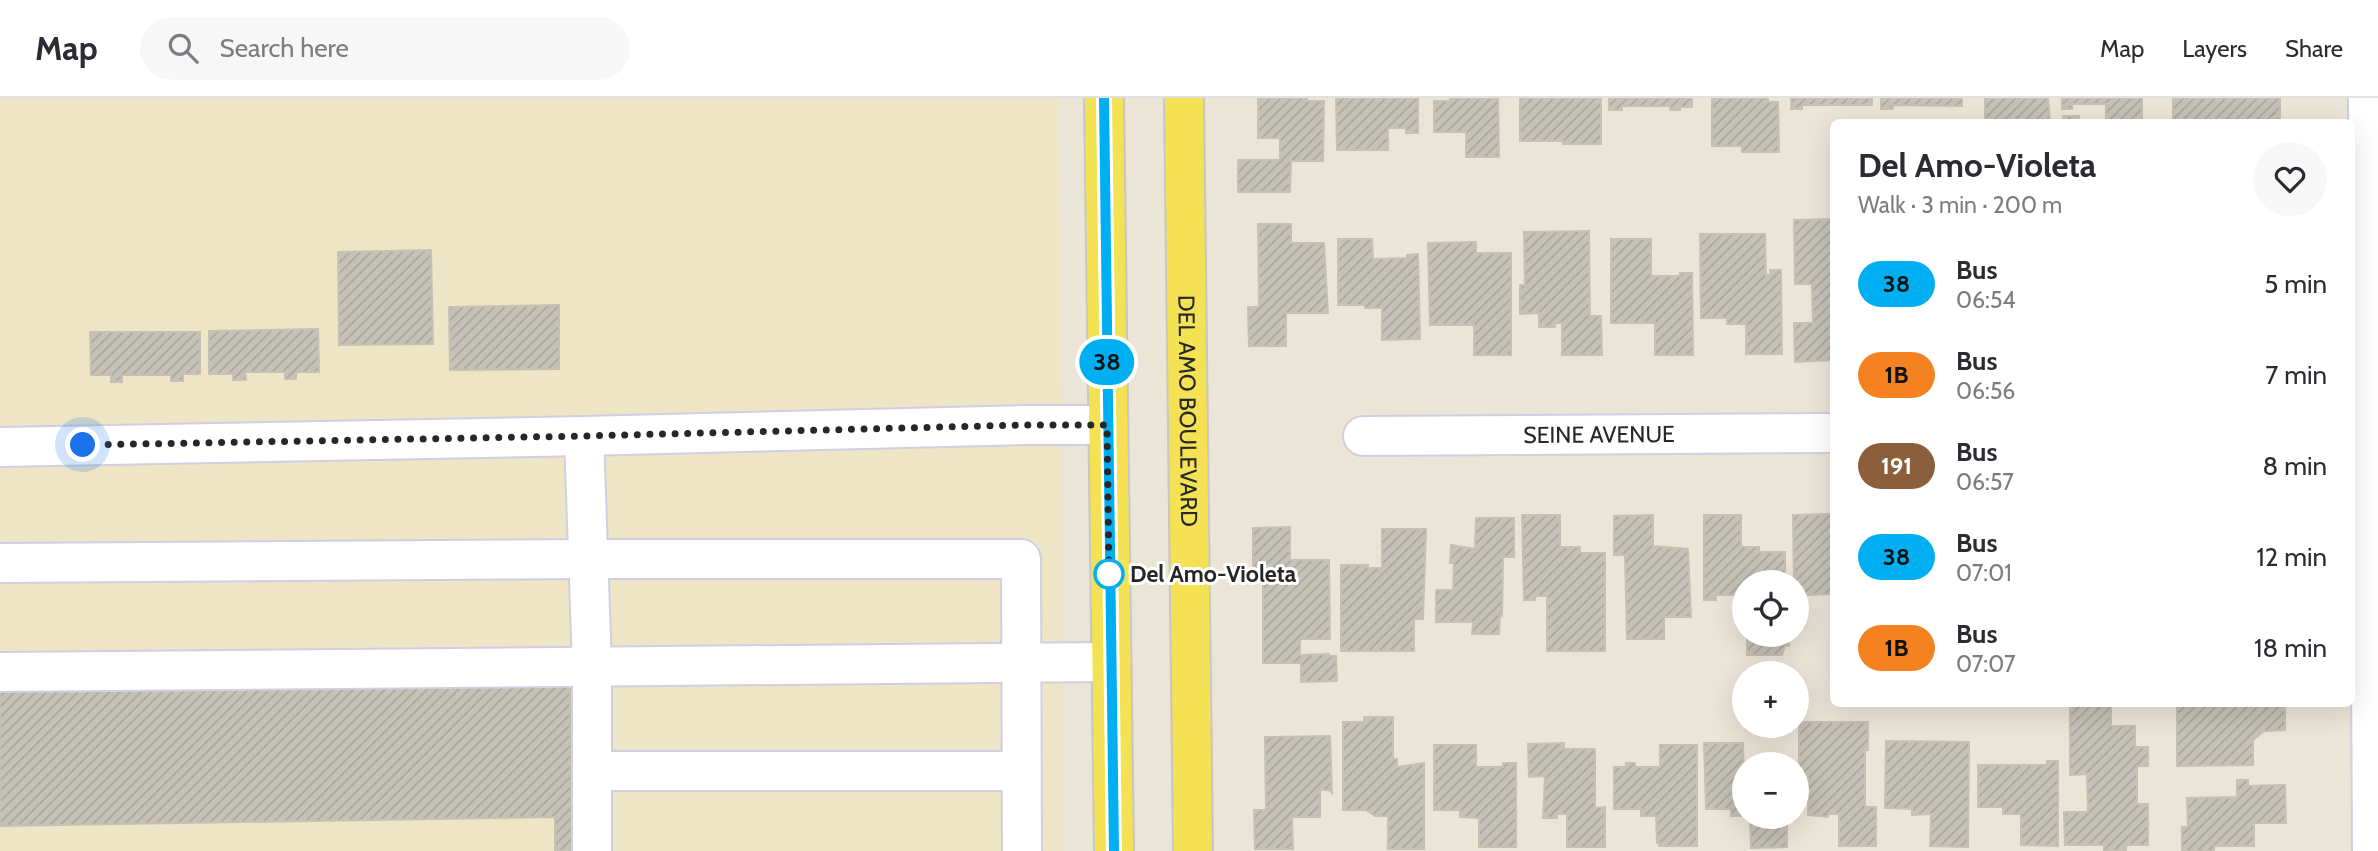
<!DOCTYPE html>
<html lang="en">
<head>
<meta charset="utf-8">
<style>
	body { margin:0; font-family:Cabin,sans-serif; background:#f7f7f7; color:#2b2b33; height:100vh; display:flex; flex-direction:column; font-size:26px; white-space:nowrap }
	* { box-sizing:border-box; margin:0 }
	p { font-size:23px; color:#7c7c81 }
	.icon { flex:none; width:38px; height:38px; fill:none; stroke:currentColor; stroke-width:2; stroke-linecap:round; stroke-linejoin:round }
	.map { position:relative; flex:1; overflow:hidden }
	.drawer { position:absolute; left:1830px; top:21px; width:525px; height:588px; display:flex; flex-direction:column; background:#fff; border-radius:10px; box-shadow:0 7px 28px #0002 }
	.drawer>* { flex:none }
	.badge { padding:0 14px; border-radius:23px; font-size:24px; line-height:46px }
	.tools { position:absolute; left:1732px; top:472px; display:grid; gap:14px }
	.tools a { display:grid; place-items:center; width:77px; height:77px; border-radius:50%; background:#fff; box-shadow:0 7px 28px #0002; font-size:35px }
	.you { position:absolute; width:35px; height:35px; margin:-18px; border:5px solid #fff; border-radius:50%; background:#1a73e8; box-shadow:0 0 0 10px #1a73e833 }
	.map>.badge { position:absolute; translate:-50% -50%; box-shadow:0 0 0 4px #fff }
	.round { display:grid; place-items:center; flex:none; width:74px; height:74px; border-radius:37px; background:#f7f7f7 }
	.head { display:flex; align-items:center; justify-content:space-between; height:119px; padding:0 28px }
	h1 { font-size:33px; font-weight:800; line-height:52px }
	ul { padding:0; list-style:none }
	li { display:flex; align-items:center; gap:21px; height:91px; padding:0 28px }
	li div { flex:1 }
	li b { display:block; font-size:26px }
	li em { font-style:normal }
	li .badge { min-width:77px; font-weight:700; text-align:center }
	header { display:flex; align-items:center; gap:42px; box-sizing:border-box; height:98px; padding:0 35px; background:#fff; border-bottom:2px solid #e1e1e2 }
	header strong { font-size:33px }
	nav { display:flex; gap:38px; margin-inline-start:auto; font-size:24px }
	.search { width:490px; height:63px; background:#f7f7f7; display:flex; align-items:center; gap:18px; box-sizing:border-box; padding:0 24px; border-radius:38px; color:#7c7c81; font-size:26px }
	.map>svg:first-child { display:block }
	.education { fill:#eee5c6 }
	.building { fill:url(#building-hatch); stroke:#c6c1b2; stroke-width:2 }
	.lines { fill:none; stroke-linecap:round; stroke-linejoin:round }
	.minor-casing { stroke:#cecfe1; stroke-width:42 }
	.major-casing { stroke:#c7c7c7; stroke-width:42 }
	.minor { stroke:#fff; stroke-width:38 }
	.major { stroke:#f4e154; stroke-width:38 }
	.line-casing { stroke:#fff; stroke-width:16 }
	.line { stroke:#00aff2; stroke-width:10 }
	.walk { stroke:#272727; stroke-width:7; stroke-dasharray:0 12.6 }
	.stop-dot { fill:#fff; stroke:#00aff2; stroke-width:3.5 }
	.labels { text-anchor:middle; dominant-baseline:central; stroke-width:6; stroke-linejoin:round; paint-order:stroke }
	.street-label { font-size:23px; fill:#272727; stroke:#fff }
	.stop-label { font-size:23px; font-weight:bold; fill:#272727; stroke:#fff; text-anchor:start }
</style>
</head>
<body>
<header>
<strong>Map</strong>
<div class="search"><svg class="icon" aria-label="search" viewBox="0 0 24 24"><circle cx="10" cy="10" r="6"/><path d="M15 15l6 6"/></svg>Search here</div>
<nav><a>Map</a><a>Layers</a><a>Share</a></nav>
</header>
<div class="map">
<svg width="2378" height="753" viewBox="0 0 2378 753">
	<defs>
		<pattern id="building-hatch" width="6" height="6" patternUnits="userSpaceOnUse" patternTransform="scale(1.75)"><rect width="6" height="6" fill="#c6c2b8"/><path d="M-1 1l2-2M0 6l6-6M5 7l2-2" fill="none" stroke="#aaa79e"/></pattern>
	</defs>
	<rect width="100%" height="100%" fill="#ebe5d8"/>
	<path class="education" d="M0 0H1060L1064 753H0Z"/>
	<g class="building">
		<path d="M1258 0H1307V3H1324L1323 63H1291L1290 94H1238V62H1280V40H1258Z"/>
		<path d="M1336 0H1418V35H1406V30H1388V52H1337Z"/>
		<path d="M1450 0H1498L1499 59H1466V34H1434V3H1450Z"/>
		<path d="M1520 0H1601V46H1563V43H1520Z"/>
		<path d="M1609 0H1692V9H1680V12H1670V8H1622V12H1609Z"/>
		<path d="M1712 0H1768V4H1778L1779 54H1742V48H1712Z"/>
		<path d="M1791 0H1872V7H1802V11H1791Z"/>
		<path d="M1881 0H1962V8L1893 7V11H1881Z"/>
		<path d="M1985 0H2048L2050 24H1970L1985 23Z"/>
		<path d="M2062 0H2142V24H2106V6H2072V11H2062Z"/>
		<rect x="2173" y="0" width="107" height="24"/>
		<rect x="2063" y="18" width="16" height="6"/>
		<path d="M1832 121 1834 123V262L1795 264 1794 225H1813L1812 186H1795L1794 122Z"/>
		<path d="M1258 126H1291V145H1324L1328 215H1286V248H1249L1248 209H1259Z"/>
		<path d="M1589 133 1590 218H1601L1602 257H1562V225H1555V229H1539V215L1520 216V187H1525L1524 134Z"/>
		<path d="M1700 136H1765L1766 177H1771L1770 172H1781L1782 256H1746V226H1727V220H1701Z"/>
		<path d="M1338 141H1372L1373 161 1407 160V157L1418 156 1420 241 1382 242V210H1365V207H1338Z"/>
		<path d="M1611 141H1651V178H1680V175H1692L1693 257H1655V225H1611Z"/>
		<path d="M1476 144V155H1511V257H1474V227H1430L1428 145Z"/>
		<path d="M431 152 433 246 339 247 338 154Z"/>
		<path d="M559 207V271L450 272 449 209Z"/>
		<path d="M318 231 319 274H296V281H285V274H245L246 282H233V276H209V233Z"/>
		<path d="M90 234H200V276H183V283H171V277H122V284H111V277H91Z"/>
		<path d="M1832 416 1834 496 1806 497V501H1797V485H1794L1793 417Z"/>
		<path d="M1522 417H1560V449H1580V455H1605V553H1547V498H1535V502H1524Z"/>
		<path d="M1653 417V448L1688 451 1691 519H1664V541H1627L1625 457H1614V418Z"/>
		<path d="M1704 417H1741V449H1759V454H1785V485H1745V497H1716V502H1704Z"/>
		<path d="M1476 420H1514V459H1503L1502 518 1500 517 1499 536H1472L1473 524H1436V492H1453L1454 465H1450L1451 447 1475 451Z"/>
		<path d="M1290 429V462H1329L1330 541H1300V557L1329 556V558H1336L1337 583 1301 584V565H1263V469H1253V430Z"/>
		<path d="M1382 431H1426L1423 521H1414V553H1341V467H1368V470H1382Z"/>
		<path d="M1747 537H1789V548H1785L1782 557H1747Z"/>
		<path d="M570 575 572 753H555V719L0 728V583Z"/>
		<path d="M2070 606H2111V628H2135V649H2148V668H2137V706H2148V747H2126V753H2104V747H2065L2064 714H2088L2087 676 2070 677Z"/>
		<path d="M2177 606H2285V632L2264 633 2253 642V667L2177 668Z"/>
		<path d="M1364 619H1393V661H1397V669L1424 665V751H1388V718H1375L1366 712H1343V624H1364Z"/>
		<path d="M1799 624H1868V652H1865V709H1876V748H1839V716H1828V719L1808 717V677H1801V672H1799Z"/>
		<path d="M1330 638 1332 695 1329 692H1320V719H1292L1293 751H1255L1254 712H1266L1265 639Z"/>
		<path d="M1886 643 1969 644 1968 749 1930 748 1931 716 1912 717V711L1885 710Z"/>
		<path d="M1564 645V651H1595V710L1605 709V749H1567V716H1557V720H1543L1545 678 1529 679 1528 646Z"/>
		<path d="M1704 645H1743L1745 718H1731V711H1706Z"/>
		<path d="M1434 647H1476V669H1503V665H1516V749H1479V720L1460 719V712H1434Z"/>
		<path d="M1660 647H1697V748H1659V745H1657L1656 718H1641V711H1614V669H1626V665H1635V669H1660Z"/>
		<path d="M1761 657H1776V664H1786V667H1761Z"/>
		<path d="M2047 663H2058V748L2021 747V716H2003V709H1978V667H2047Z"/>
		<path d="M2237 682H2248V688L2285 687 2286 725H2254V748H2214V753H2182V729H2188L2187 700 2237 699Z"/>
		<path d="M1750 719H1787V749L1751 750Z"/>
	</g>
	<g class="lines">
		<g class="minor-casing">
			<g id="minor">
				<path d="M2368 0 2372 753"/>
				<path d="M584 338 592 569V753"/>
				<path id="s1" d="M1363 338 1834 335"/>
				<path d="M0 349 584 338 1024 327H1107"/>
				<path d="M0 465 588 461H1021L1022 753"/>
				<path d="M0 574 1110 564"/>
				<path d="M592 673H1021"/>
			</g>
		</g>
		<g class="major-casing">
			<g id="major">
				<path d="M1104 0 1114 753"/>
				<path id="s2" d="M1184 0 1193 753"/>
			</g>
		</g>
		<use href="#minor" class="minor"/>
		<use href="#major" class="major"/>
	</g>
	<g class="lines">
		<g class="line-casing">
			<path id="line" d="M1104 0 1114 753"/>
		</g>
		<use href="#line" class="line"/>
		<path class="walk" d="M83 347 584 338 1024 327H1107L1109 476"/>
	</g>
	<circle class="stop-dot" cx="1109" cy="476" r="14"/>
	<g class="labels">
		<g class="street-label">
			<text stroke="none"><textPath href="#s2" startOffset="313">DEL AMO BOULEVARD</textPath></text>
			<text stroke="none"><textPath href="#s1" startOffset="236">SEINE AVENUE</textPath></text>
		</g>
		<g class="stop-label">
			<text x="1130" y="476">Del Amo-Violeta</text>
		</g>
	</g>
</svg>
<div class="tools">
<a><svg class="icon" aria-label="locate" viewBox="0 0 24 24"><circle cx="12" cy="12" r="6"/><path d="M12 2v4M12 18v4M2 12h4M18 12h4"/></svg></a>
<a>+</a>
<a>−</a>
</div>
<div class="you" style="left:83px;top:347px"></div>
<b class="badge" style="left:1107px;top:264px;background:#00aff2;color:#111">38</b>
<section class="drawer">
<div class="head"><div><h1>Del Amo-Violeta</h1><p>Walk · 3 min · 200 m</p></div><a class="round"><svg class="icon" aria-label="heart" viewBox="0 0 24 24"><path d="M12 20l-8-8c-3-5 5-10 8-4 3-6 11-1 8 4z"/></svg></a></div>
<ul>
<li><span class="badge" style="background:#00aff2;color:#111">38</span><div><b>Bus</b><p>06:54</p></div><em>5 min</em></li>
<li><span class="badge" style="background:#f58220;color:#111">1B</span><div><b>Bus</b><p>06:56</p></div><em>7 min</em></li>
<li><span class="badge" style="background:#8b5e3c;color:#fff">191</span><div><b>Bus</b><p>06:57</p></div><em>8 min</em></li>
<li><span class="badge" style="background:#00aff2;color:#111">38</span><div><b>Bus</b><p>07:01</p></div><em>12 min</em></li>
<li><span class="badge" style="background:#f58220;color:#111">1B</span><div><b>Bus</b><p>07:07</p></div><em>18 min</em></li>
</ul>
</section>
</div>
</body>
</html>
